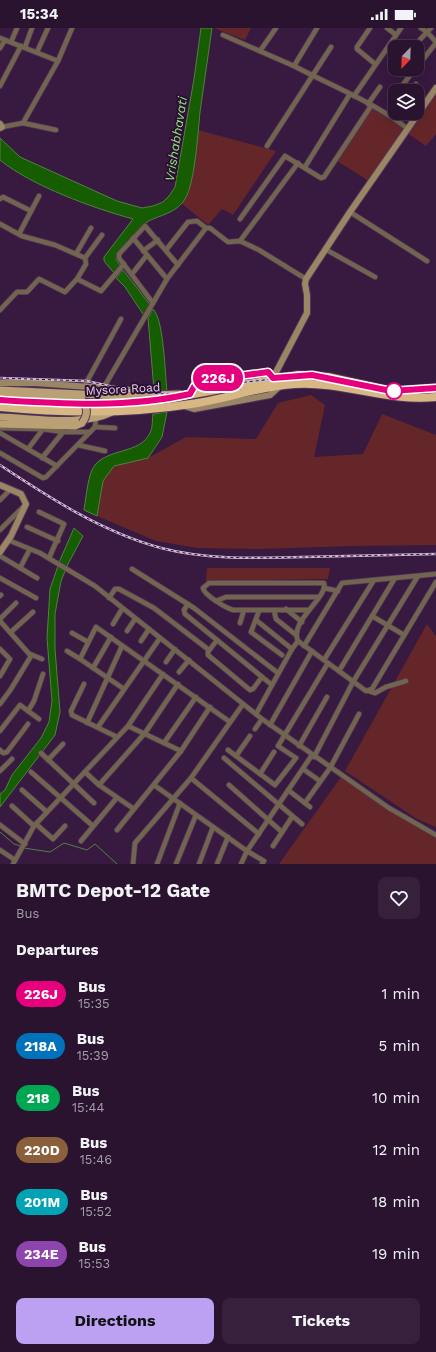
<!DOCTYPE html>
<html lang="en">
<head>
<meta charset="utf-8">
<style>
	body { margin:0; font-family:"Work Sans",sans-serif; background:#36203b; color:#f1f3f6; height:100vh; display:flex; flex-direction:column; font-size:15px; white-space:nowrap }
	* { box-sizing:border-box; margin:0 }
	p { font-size:13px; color:#a59eaa }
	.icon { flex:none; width:22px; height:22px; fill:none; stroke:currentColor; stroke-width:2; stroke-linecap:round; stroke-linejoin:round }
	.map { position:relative; height:836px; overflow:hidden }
	.drawer { display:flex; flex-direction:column; background:#2a132f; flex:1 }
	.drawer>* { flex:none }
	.badge { padding:0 8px; border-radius:13px; font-size:14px; line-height:26px }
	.needle { width:26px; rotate:203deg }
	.tools { position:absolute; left:388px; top:12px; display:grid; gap:8px }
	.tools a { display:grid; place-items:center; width:36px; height:36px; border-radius:8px; background:#2a132f; box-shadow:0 4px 16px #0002,0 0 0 1px #46324b; font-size:20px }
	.map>.badge { position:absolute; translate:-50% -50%; box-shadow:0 0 0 2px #fff }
	h2 { padding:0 16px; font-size:15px; line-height:36px }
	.round { display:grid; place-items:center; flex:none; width:42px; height:42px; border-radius:8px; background:#36203b }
	.head { display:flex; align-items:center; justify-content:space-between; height:68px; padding:0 16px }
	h1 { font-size:19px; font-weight:700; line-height:30px }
	.button { display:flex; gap:8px; margin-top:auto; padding:8px 16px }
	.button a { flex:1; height:46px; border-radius:8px; background:#bca0f2; color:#111; font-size:16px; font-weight:700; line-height:46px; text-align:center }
	.button a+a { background:#36203b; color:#f1f3f6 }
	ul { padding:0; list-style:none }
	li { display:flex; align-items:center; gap:12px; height:52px; padding:0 16px }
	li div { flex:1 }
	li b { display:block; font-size:15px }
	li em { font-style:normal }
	li .badge { min-width:44px; font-weight:700; text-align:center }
	.status { display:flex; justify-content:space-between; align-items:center; height:28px; padding:0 20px; background:#2a132f; direction:ltr }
	.status svg { height:11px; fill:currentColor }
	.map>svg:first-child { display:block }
	.green { fill:#652629 }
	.water { fill:#155d00; stroke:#538046 }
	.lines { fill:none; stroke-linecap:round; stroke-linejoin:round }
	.stream { stroke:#538046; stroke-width:1 }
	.street-casing { stroke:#53365a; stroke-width:6 }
	.secondary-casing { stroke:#53365a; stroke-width:8 }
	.primary-casing { stroke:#53365a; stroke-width:9 }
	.highway-casing { stroke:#53365a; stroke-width:10 }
	.street { stroke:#716550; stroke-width:4.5 }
	.secondary { stroke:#9a8665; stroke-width:6 }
	.primary { stroke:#baa075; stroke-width:7 }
	.highway { stroke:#d7b884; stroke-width:8 }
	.rail-casing { stroke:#ceb9d3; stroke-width:2.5 }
	.rail { stroke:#2e0f34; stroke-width:1; stroke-dasharray:3; stroke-linecap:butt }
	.primary-bridge-casing { stroke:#53365a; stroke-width:9; stroke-linecap:butt }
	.primary-bridge { stroke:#baa075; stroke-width:7 }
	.line-casing { stroke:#fff; stroke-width:9 }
	.line { stroke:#e6007e; stroke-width:6 }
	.stop-dot { fill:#fff; stroke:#e6007e; stroke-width:2 }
	.labels { text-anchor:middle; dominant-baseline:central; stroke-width:4; stroke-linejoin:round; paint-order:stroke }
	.street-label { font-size:12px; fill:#e3d0e8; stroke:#2e0f34 }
	.water-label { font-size:13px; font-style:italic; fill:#8fe97d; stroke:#2e0f34 }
</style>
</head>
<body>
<div class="status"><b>15:34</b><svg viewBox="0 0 49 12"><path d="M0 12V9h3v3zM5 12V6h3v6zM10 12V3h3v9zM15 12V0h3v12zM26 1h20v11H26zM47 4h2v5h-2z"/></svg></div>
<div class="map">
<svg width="436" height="836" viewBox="0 0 436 836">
	<rect width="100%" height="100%" fill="#38193f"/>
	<g class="green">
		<path d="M214 0H251L245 12Z"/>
		<path d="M436 64V106L426 118 407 105Z"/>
		<path d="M372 80 406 102 369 153 337 133Z"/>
		<path d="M198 102 276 123 233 187 222 181 208 197 181 175C195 161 196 121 198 102Z"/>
		<path d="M311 367 325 377 314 429 363 426 382 386 436 407V517L352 518 262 521 198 520 156 513 97 488 103 453 114 438 148 430 186 409 256 411 278 375Z"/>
		<path d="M207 540H330L328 551 206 553Z"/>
		<path d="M427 596 436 608V799L417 791 345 743Z"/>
		<path d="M341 749 436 809V836H279Z"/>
	</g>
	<g class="water">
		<path d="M201 0H212C208 28 204 56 200 84 198 104 195 155 185 171 178 183 165 186 153 191 141 195 122 219 116 231L121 239 114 245 104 233V229L133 191C93 180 32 158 0 132V110L20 129 117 173 142 180 153 178 163 174 169 168 175 159 194 51Z"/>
		<path d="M123 242 151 278 145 289 125 259 116 250Z"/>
		<path d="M153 281C164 291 165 347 167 363L154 362 148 290Z"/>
		<path d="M167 384 162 409 148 430 114 438 103 453 97 488 84 482C86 470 88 445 95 437 109 420 140 426 150 405 153 399 152 392 153 386Z"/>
		<path d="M74 500 83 508 68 536 61 553 55 586V621L60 684 55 707 0 779V766L5 762 12 747 41 710 49 694 52 673 47 610 50 561 60 532Z"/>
	</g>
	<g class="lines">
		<g class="stream">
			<path d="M0 804 14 816 21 818"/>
			<path d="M24 820 50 824 64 815 87 822 95 816 117 836"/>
		</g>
		<g class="street-casing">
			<g id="street">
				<path d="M317 0 294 38C332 58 374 74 408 101"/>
				<path d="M370 0 357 19V21L375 36"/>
				<path d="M387 0 396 7"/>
				<path d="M431 0 427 4 436 14"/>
				<path d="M223 7 294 38"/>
				<path d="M0 10 58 33 72 0"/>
				<path d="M11 14 17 0"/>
				<path d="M416 16 427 4 421 0"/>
				<path d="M25 19 32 0"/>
				<path d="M0 20 5 12"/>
				<path d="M260 23 276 0"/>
				<path d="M37 24 48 0"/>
				<path d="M417 39 436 15"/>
				<path d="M0 58 21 18"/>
				<path d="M398 63 415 41"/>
				<path d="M412 63 416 56"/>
				<path d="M354 68 401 0"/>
				<path d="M390 74 395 67"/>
				<path d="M368 76 380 59"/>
				<path d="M23 95 58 33"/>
				<path d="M2 99 23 95 56 102"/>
				<path d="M267 118 331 19"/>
				<path d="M305 139 350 66"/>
				<path d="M0 171 3 169 31 183"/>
				<path d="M350 184 427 233"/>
				<path d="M240 191 285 128 321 150 324 149 371 78"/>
				<path d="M0 196 22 208 55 217 85 230 86 236 77 251"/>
				<path d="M19 206 39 168"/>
				<path d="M133 210 167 251"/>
				<path d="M240 213 298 135"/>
				<path d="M325 221 375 249"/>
				<path d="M166 222 188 194 197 193 206 200"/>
				<path d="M143 223 158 212"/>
				<path d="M76 226 91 200"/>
				<path d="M85 230 102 207"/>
				<path d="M132 246 147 227"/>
				<path d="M153 275 119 230V226L145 198 178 237"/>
				<path d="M0 282 17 264H27L39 251 65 264 77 251 101 263 124 236"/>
				<path d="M85 357 121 291"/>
				<path d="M104 359 167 251 206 200H210L228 214 240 213 259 222 306 251"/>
				<path d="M95 399 115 400"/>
				<path d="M0 400 42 401"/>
				<path d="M0 405 57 438"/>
				<path d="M78 417 105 423"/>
				<path d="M28 421 43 401 63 404H90"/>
				<path d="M0 425 43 450 46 449 95 399 96 391"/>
				<path d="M42 430 63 404"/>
				<path d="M0 472 10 462"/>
				<path d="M39 484 64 496 49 530"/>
				<path d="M27 499 58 513"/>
				<path d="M0 502 24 478"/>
				<path d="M8 512 40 525 95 558 262 691 389 780 436 807"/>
				<path d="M0 528 37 550"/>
				<path d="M20 540 30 521"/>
				<path d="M132 541 194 580 278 645"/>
				<path d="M0 550 36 570"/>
				<path d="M324 560 338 563"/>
				<path d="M0 568 1 567"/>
				<path d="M109 570 115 561H119L154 580 209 622"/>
				<path d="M216 573 226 569H318"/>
				<path d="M188 576 184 582 185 586 272 657"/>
				<path d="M286 581 302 594"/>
				<path d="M274 582 276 591 296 607"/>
				<path d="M259 583 251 604 282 627"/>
				<path d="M372 588 404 607"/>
				<path d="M0 591 16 575"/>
				<path d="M256 592 292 621"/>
				<path d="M0 593 31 628 11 661 0 676"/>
				<path d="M240 595 244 582"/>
				<path d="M113 596 122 581"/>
				<path d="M127 603 135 591"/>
				<path d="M11 604 33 584"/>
				<path d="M72 605 88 614"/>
				<path d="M217 612 208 624V627L250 662 253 661 262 649"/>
				<path d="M141 613 149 601"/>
				<path d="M298 613C289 593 328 570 324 555H209L203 560C204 567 226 580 233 582H309"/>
				<path d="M304 618 342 555 436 546"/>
				<path d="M0 621 10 631 0 648"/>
				<path d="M67 623 80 631"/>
				<path d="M30 626 42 631"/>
				<path d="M324 632 374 552"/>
				<path d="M166 634 175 621"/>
				<path d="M93 640 111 609"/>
				<path d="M339 643 395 550"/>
				<path d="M179 644 189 632"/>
				<path d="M84 656 71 683 72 687 117 709"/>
				<path d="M124 661 80 631 96 599 230 694"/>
				<path d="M369 663 375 665 386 659 406 653"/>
				<path d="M28 683 39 691"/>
				<path d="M256 686 292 621 298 613 366 663 372 661 436 554"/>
				<path d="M87 695 122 618"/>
				<path d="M270 697 312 623"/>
				<path d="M128 698 181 723"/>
				<path d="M98 699 160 610"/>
				<path d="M255 701 262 691"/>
				<path d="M0 703 20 677 28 683 34 673 43 646"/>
				<path d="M164 715 196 669"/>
				<path d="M299 718 327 669"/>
				<path d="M0 722 3 725 7 724 28 696"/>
				<path d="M228 722 275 757 296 730 278 718 328 635"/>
				<path d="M41 725 94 775"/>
				<path d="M236 728 250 708"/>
				<path d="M314 729 353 654 418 548"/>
				<path d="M224 730 302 796"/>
				<path d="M48 732 63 716"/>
				<path d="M303 741 320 753"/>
				<path d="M0 743 12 731"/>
				<path d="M31 744 93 798"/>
				<path d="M85 744 99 757 134 781"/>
				<path d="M260 746 274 724"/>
				<path d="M191 750 259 806"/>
				<path d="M99 757 145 705 178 656"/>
				<path d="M154 757 247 823 312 727"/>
				<path d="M229 757 282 804"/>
				<path d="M22 762 47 784"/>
				<path d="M288 762 310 779"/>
				<path d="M307 772 330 740 359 686"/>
				<path d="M12 778 34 798"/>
				<path d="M36 796 53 811 65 798"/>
				<path d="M0 797 25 816"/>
				<path d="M117 802 181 723 210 679"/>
				<path d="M81 813 115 772"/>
				<path d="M273 818 292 789"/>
				<path d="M0 822 15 832"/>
				<path d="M13 836 34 798 128 698 163 646"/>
				<path d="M133 836 135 815 191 750 243 676"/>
				<path d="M157 836 180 775"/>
				<path d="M176 836 196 787"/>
				<path d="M199 836 213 799"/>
				<path d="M217 836 228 809"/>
				<path d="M241 836 247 823 264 833 262 836"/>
			</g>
		</g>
		<g class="secondary-casing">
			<g id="secondary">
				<path d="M0 96 2 99 0 100"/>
				<path d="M0 355H36L157 364"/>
				<path d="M190 366 195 357 217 351 268 344 273 350 307 285V267L305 256 306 251 350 184 436 60"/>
				<path d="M184 378 194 381 270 367 281 357"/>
				<path d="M0 457 21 466 26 476 11 508 0 524"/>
			</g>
		</g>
		<g class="primary-casing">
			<g id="primary">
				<path d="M0 362 121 368 180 366"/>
				<path d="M0 368 75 369 82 372"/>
				<path d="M0 389C35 390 81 399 112 384"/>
				<path d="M0 396 75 398 82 395"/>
			</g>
		</g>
		<g class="highway-casing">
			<g id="highway">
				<path d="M0 372 56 376 155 373 298 347 328 349 391 363 436 360"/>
				<path d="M0 379C62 385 129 386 191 376 225 371 260 358 295 356 342 353 387 374 436 369"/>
			</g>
		</g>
		<use href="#street" class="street"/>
		<use href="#secondary" class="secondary"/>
		<use href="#primary" class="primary"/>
		<use href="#highway" class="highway"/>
		<g class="rail-casing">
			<g id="rail">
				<path d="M0 350 87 353 131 363 160 366 178 365 229 356 282 350 313 349 397 365 436 363"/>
				<path d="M0 437C50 470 102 504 161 520 207 532 255 530 303 529 347 528 392 527 436 526"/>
			</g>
		</g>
		<use href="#rail" class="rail"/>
		<g class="primary-bridge-casing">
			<path id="primary-bridge" d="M82 372C88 380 88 387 82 395"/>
		</g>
		<use href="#primary-bridge" class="primary-bridge"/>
	</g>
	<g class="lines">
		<g class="line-casing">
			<path id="line" d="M0 372C63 376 128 380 190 366L195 357 217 351 268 344 273 350 312 347 391 363 436 360"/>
		</g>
		<use href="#line" class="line"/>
	</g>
	<circle class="stop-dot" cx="394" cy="363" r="8"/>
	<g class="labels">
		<g class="street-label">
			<text transform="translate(123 361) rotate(-3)">Mysore Road</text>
		</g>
		<g class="water-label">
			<text transform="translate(176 111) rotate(-81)">Vrishabhavati</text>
		</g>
	</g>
</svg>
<div class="tools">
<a><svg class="needle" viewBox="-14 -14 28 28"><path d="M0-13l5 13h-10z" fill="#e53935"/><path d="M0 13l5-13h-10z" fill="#a59eaa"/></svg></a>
<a><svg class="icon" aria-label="layers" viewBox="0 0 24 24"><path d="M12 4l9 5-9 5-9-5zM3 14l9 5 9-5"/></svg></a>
</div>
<b class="badge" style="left:218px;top:350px;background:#e6007e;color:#fff">226J</b>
</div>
<section class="drawer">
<div class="head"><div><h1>BMTC Depot-12 Gate</h1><p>Bus</p></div><a class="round"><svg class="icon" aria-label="heart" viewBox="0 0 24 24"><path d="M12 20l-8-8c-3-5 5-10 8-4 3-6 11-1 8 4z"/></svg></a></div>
<h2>Departures</h2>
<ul>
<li><span class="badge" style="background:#e6007e;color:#fff">226J</span><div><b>Bus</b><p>15:35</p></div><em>1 min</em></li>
<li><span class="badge" style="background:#0072bc;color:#fff">218A</span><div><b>Bus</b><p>15:39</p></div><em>5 min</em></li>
<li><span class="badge" style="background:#00a651;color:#fff">218</span><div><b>Bus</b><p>15:44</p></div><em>10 min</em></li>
<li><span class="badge" style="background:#8b5e3c;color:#fff">220D</span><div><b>Bus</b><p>15:46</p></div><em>12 min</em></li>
<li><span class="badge" style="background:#00a3b4;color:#fff">201M</span><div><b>Bus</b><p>15:52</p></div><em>18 min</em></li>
<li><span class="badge" style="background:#8e44ad;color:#fff">234E</span><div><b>Bus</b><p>15:53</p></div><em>19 min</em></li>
</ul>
<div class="button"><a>Directions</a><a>Tickets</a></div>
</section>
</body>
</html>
